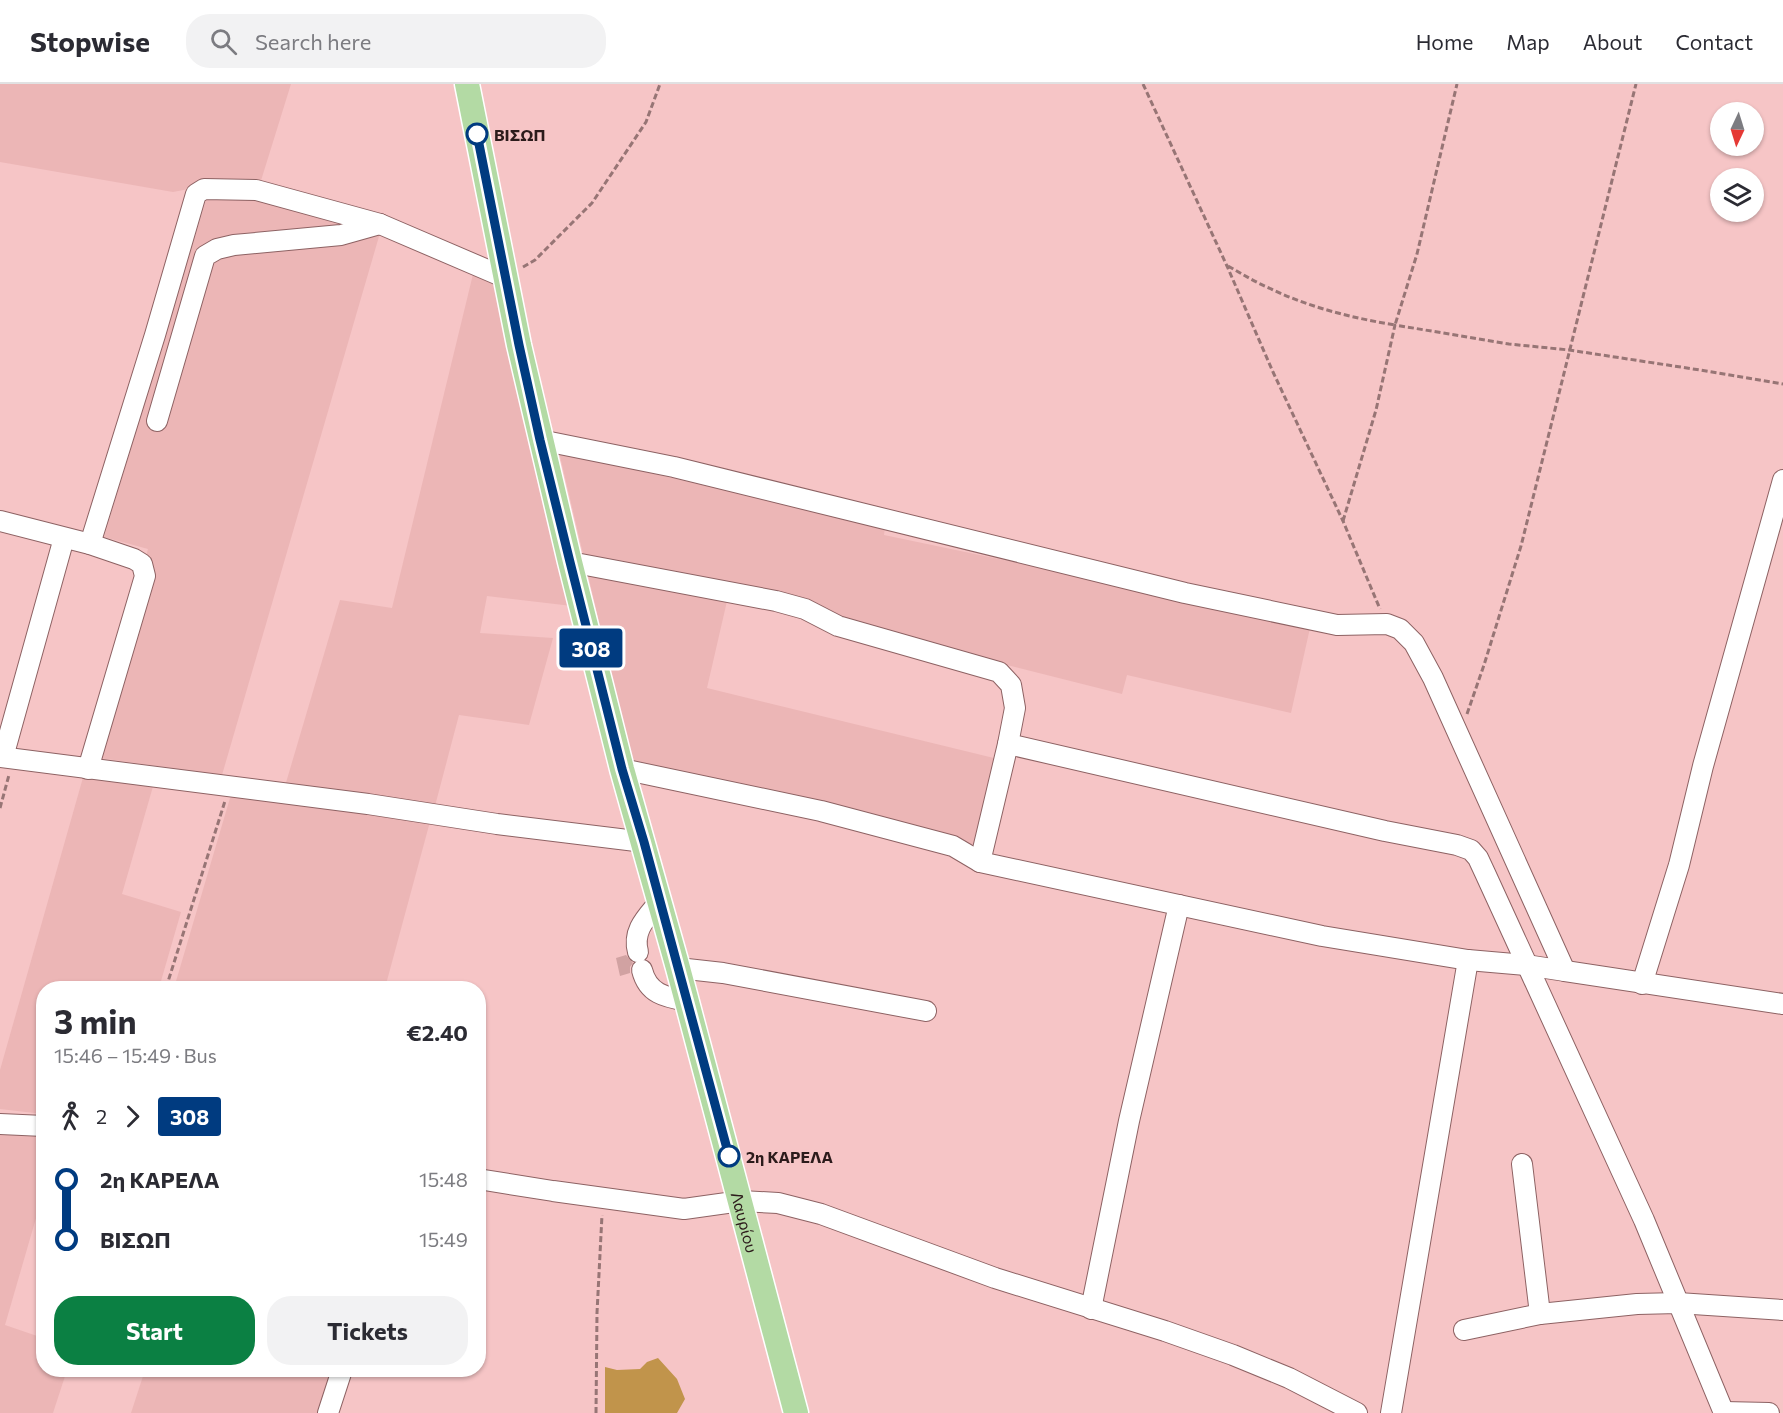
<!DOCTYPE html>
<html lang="en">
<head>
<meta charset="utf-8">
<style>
	body { margin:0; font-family:Commissioner,sans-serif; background:#f2f2f3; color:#2b2b33; height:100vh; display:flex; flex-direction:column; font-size:22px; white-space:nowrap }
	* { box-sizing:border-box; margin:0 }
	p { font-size:20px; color:#7c7c81 }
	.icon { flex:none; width:33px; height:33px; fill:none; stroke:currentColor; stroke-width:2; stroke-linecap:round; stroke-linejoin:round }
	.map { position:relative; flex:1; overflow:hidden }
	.side { position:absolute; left:36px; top:897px; width:450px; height:396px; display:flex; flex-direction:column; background:#fff; border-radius:24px; box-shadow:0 2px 4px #0004 }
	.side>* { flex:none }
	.badge { padding:0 12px; border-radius:4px; font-size:21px; line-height:39px }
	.needle { width:39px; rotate:184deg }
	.buttons { position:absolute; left:1710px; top:18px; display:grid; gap:12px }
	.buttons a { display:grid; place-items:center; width:54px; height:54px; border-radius:50%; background:#fff; box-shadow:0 2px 4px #0004; font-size:30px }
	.map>.badge { position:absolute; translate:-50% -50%; box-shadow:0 0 0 3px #fff }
	.legs { display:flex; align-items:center; gap:9px; height:66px; padding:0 18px; font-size:20px }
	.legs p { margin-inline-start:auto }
	.headline { display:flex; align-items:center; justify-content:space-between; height:102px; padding:0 18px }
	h1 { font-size:33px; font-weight:700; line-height:45px }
	.button { display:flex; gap:12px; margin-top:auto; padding:12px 18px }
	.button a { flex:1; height:69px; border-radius:24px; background:#0b8043; color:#fff; font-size:24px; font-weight:700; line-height:69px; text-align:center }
	.button a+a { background:#f2f2f3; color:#2b2b33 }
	ul { padding:0 18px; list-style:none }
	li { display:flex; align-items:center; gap:21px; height:60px; font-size:22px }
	li i { display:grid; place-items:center; width:9px; height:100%; margin:0 8px; background:currentColor }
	li i::after { content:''; width:15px; height:15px; margin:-8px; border:4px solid; border-radius:50%; background:#fff }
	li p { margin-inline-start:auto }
	li:first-child i { background:linear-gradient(#0000 50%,currentColor 0) }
	li:last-child i { background:linear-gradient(currentColor 50%,#0000 0) }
	header { display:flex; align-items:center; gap:36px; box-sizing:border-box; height:84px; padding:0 30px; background:#fff; border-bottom:2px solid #e1e1e2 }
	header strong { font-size:28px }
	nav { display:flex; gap:33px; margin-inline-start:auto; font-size:21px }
	.search { width:420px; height:54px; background:#f2f2f3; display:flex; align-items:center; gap:15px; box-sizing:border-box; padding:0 21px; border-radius:24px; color:#7c7c81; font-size:22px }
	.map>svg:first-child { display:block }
	.built { fill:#ecb6b6 }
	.forest { fill:#c1944b }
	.building { fill:#d1a2a2 }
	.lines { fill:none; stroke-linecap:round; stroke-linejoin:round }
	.minor-casing { stroke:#8d6263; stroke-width:22 }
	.major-casing { stroke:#fff; stroke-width:27 }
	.path { stroke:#977575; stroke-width:3; stroke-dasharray:6 3; stroke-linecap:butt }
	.minor { stroke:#fff; stroke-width:20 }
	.major { stroke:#b3daa4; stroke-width:24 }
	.line-1-casing { stroke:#fff; stroke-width:14 }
	.line-1 { stroke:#003b80; stroke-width:9 }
	.stop-1-dot { fill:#fff; stroke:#003b80; stroke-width:3 }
	.labels { text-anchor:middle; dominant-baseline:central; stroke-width:5; stroke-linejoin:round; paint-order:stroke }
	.stop-label { font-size:16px; font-weight:bold; fill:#2c1b1b; stroke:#f6c5c6; text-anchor:start }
	.street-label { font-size:16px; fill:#2c1b1b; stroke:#f6c5c6 }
</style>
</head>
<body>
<header>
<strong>Stopwise</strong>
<div class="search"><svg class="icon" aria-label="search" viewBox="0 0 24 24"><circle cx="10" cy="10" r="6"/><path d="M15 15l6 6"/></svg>Search here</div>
<nav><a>Home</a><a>Map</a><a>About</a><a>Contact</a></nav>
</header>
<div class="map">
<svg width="1783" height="1329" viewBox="0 0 1783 1329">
	<rect width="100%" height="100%" fill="#f6c5c6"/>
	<g class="built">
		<path d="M0 0H291L259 103 194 104 173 108 0 78Z"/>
		<path d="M254 113 380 149 222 691 92 673 148 465 104 453 206 116Z"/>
		<path d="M475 182 493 190 572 522 487 512 480 549 553 554 529 641 459 631 435 722 285 702 340 516 392 524Z"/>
		<path d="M559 368 885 443 884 451 1152 507 1310 544 1291 629 1127 591 1122 610 840 539 730 504 707 604 1002 676 980 762 633 682Z"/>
		<path d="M84 690 154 699 122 810 181 828 159 904H44L43 1030 0 1025V986Z"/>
		<path d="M242 708 431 734 385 904H174L230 714Z"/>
		<path d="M0 1043 43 1047V1110L5 1241 43 1254 44 1286H67L53 1329H0Z"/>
		<path d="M145 1286H336L322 1329H131Z"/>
	</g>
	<path class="forest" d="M658 1274 677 1295 685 1315 677 1329H605V1283L617 1286 640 1285 647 1278Z"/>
	<path class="building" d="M626 871 633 879 630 883V889L620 892 616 874Z"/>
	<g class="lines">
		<g class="minor-casing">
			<g id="minor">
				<path d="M157 337 205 172 217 165 234 161 341 151 380 140"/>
				<path d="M540 356 674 383 1185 509 1337 541 1387 540 1400 545 1414 559 1433 594 1565 887 1526 881 1468 876 1322 852 980 778 953 762 821 727 622 685"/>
				<path d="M0 437 90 460 134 475 142 480 145 492 88 685"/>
				<path d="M90 460 155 251 196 110 204 105 256 106 380 140 506 194"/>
				<path d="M570 478 776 517 805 525 838 542 999 588 1011 601 1015 624 1008 660 980 778"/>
				<path d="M1008 660 1385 747 1457 761 1471 766 1478 774 1485 789 1644 1136 1724 1329"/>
				<path d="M0 673 368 720 497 740 644 758"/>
				<path d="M3 673 64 454"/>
				<path d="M638 868C632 846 647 833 660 817"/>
				<path d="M678 884 723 889 926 927"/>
				<path d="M642 886C648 910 665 913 687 917"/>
				<path d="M1565 887 1783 920"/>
				<path d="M1642 900 1679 781 1703 682 1783 396"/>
				<path d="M0 1040 44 1042"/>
				<path d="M478 1095 553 1107 684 1125 741 1117 778 1119 821 1130 995 1194 1165 1247 1233 1271 1289 1294 1357 1329"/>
				<path d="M1091 1225 1129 1037 1179 821"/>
				<path d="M1540 1230 1637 1220 1678 1219 1783 1226"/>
				<path d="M1464 1246 1540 1230 1522 1080"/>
				<path d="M1724 1328 1769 1329"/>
				<path d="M328 1329 342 1286"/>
				<path d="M1391 1329 1468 876"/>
			</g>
		</g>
		<g class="major-casing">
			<g id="major">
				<path id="s1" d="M467 0 519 261 570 478 622 685 678 884 796 1329"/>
			</g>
		</g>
		<g class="path">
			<path d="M1143 0 1227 182 1273 288 1343 437 1380 525"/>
			<path d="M1228 182C1242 190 1255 198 1269 204 1308 223 1352 234 1395 241L1417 170 1457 0"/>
			<path d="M523 183 535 176 592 119 646 38 660 0"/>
			<path d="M1343 437 1376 326 1395 241 1509 260 1569 266 1700 286 1783 300"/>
			<path d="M1467 630 1484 581 1521 462 1636 0"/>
			<path d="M0 724 9 691"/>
			<path d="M166 904 225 717"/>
			<path d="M596 1329 597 1229 602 1131"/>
		</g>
		<use href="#minor" class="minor"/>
		<use href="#major" class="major"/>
	</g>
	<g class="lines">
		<g class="line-1-casing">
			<path id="line-1" d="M477 50 519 261 540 356 570 478 622 685 644 758 729 1072"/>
		</g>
		<use href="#line-1" class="line-1"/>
	</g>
	<g class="stop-1-dot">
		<circle cx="477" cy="50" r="10"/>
		<circle cx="729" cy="1072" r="10"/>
	</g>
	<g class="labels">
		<g class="stop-label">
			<text x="494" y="50">ΒΙΣΩΠ</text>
			<text x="746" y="1072">2η ΚΑΡΕΛΑ</text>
		</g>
		<g class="street-label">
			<text stroke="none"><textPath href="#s1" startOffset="1172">Λαυρίου</textPath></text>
		</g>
	</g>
</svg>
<div class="buttons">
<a><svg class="needle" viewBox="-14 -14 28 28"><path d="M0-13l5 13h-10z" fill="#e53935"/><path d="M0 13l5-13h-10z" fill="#7c7c81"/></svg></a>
<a><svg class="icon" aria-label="layers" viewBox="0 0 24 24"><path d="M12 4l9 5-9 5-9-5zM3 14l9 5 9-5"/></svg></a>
</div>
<b class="badge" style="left:591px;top:564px;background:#003b80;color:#fff">308</b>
<section class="side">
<div class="headline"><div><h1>3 min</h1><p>15:46 – 15:49 · Bus</p></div><b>€2.40</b></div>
<div class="legs"><svg class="icon" aria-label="walk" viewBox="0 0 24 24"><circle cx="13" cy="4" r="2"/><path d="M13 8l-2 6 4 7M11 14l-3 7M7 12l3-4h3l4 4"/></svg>2<svg class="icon" aria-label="forward" viewBox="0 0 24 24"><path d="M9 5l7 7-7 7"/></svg><b class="badge" style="background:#003b80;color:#fff">308</b></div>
<ul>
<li><i style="color:#003b80"></i><b>2η ΚΑΡΕΛΑ</b><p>15:48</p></li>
<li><i style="color:#003b80"></i><b>ΒΙΣΩΠ</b><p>15:49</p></li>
</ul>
<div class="button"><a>Start</a><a>Tickets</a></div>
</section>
</div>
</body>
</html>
